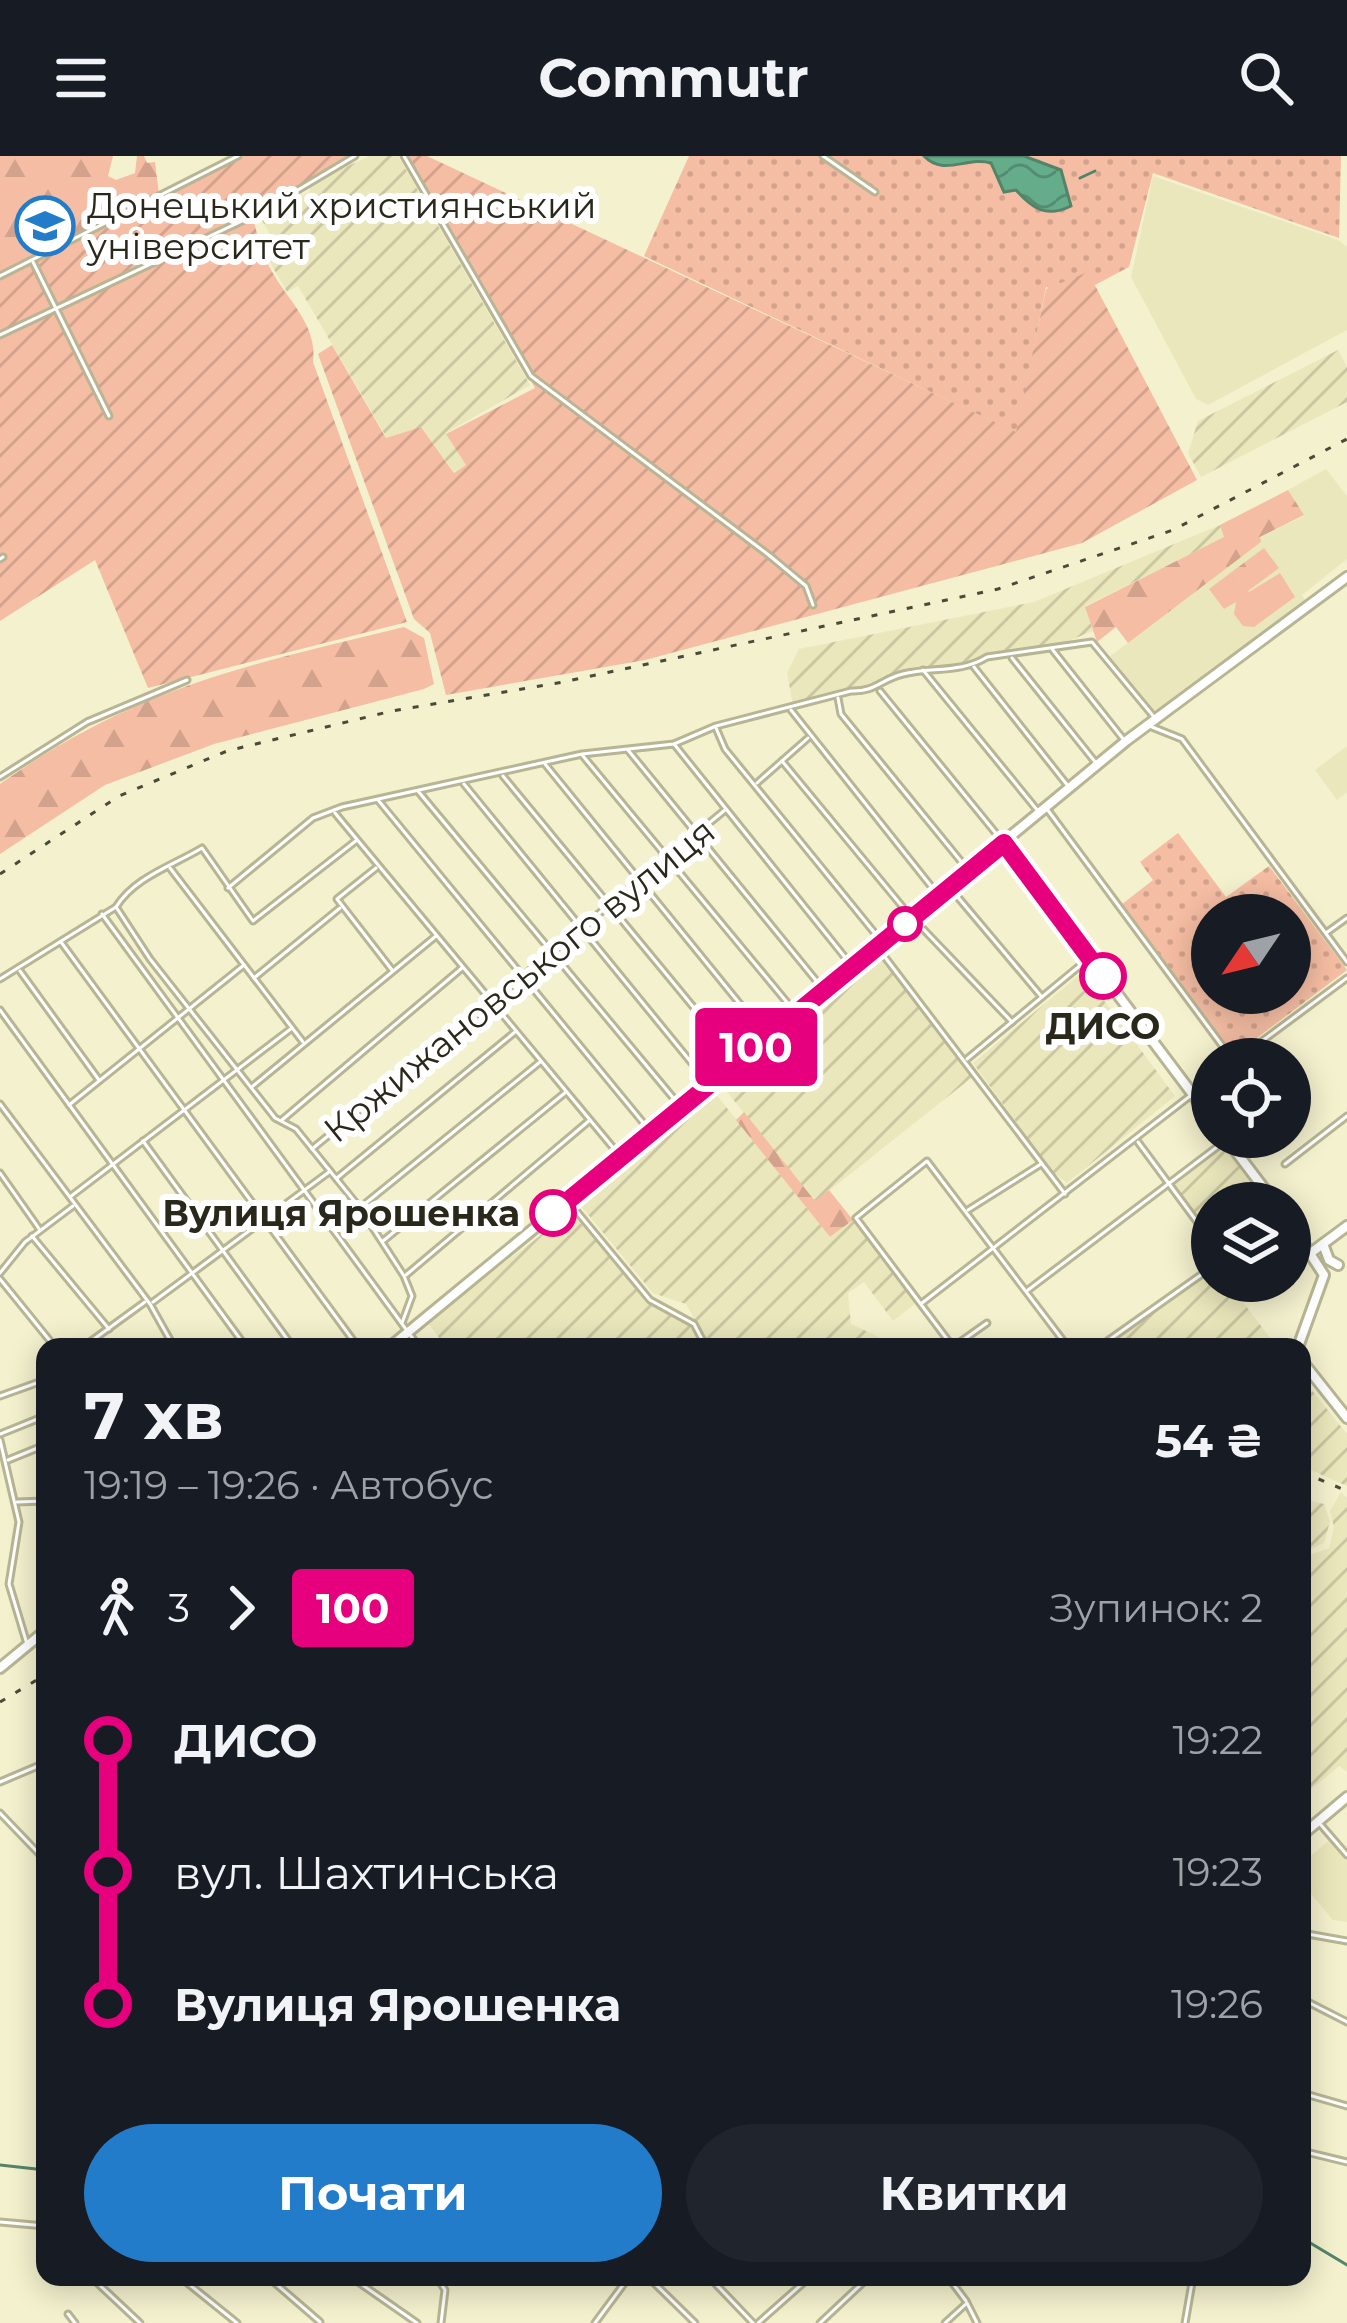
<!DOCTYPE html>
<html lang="uk">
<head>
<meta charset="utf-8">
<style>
	body { margin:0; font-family:Montserrat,sans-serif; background:#20242c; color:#f1f3f6; height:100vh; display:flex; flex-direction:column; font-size:45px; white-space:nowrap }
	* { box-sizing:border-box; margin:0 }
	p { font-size:39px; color:#9ea1a6 }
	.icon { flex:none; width:66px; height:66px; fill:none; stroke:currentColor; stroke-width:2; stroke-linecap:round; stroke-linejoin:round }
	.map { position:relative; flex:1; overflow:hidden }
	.drawer { position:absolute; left:36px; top:1182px; width:1275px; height:948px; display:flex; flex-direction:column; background:#171b24; border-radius:24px; box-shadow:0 6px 30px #0003 }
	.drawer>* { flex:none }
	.badge { padding:0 24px; border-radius:9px; font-size:42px; line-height:78px }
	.needle { width:78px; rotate:235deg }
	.tools { position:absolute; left:1191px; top:738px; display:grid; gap:24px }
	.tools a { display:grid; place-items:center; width:120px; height:120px; border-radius:50%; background:#171b24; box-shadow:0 6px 30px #0003; font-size:60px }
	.map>.badge { position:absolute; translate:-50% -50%; box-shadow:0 0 0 6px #fff }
	.legs { display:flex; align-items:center; gap:18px; height:132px; padding:0 48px; font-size:39px }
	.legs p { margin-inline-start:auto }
	.summary { display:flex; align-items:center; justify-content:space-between; height:204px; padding:0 48px }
	h1 { font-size:66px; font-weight:700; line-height:90px }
	.action { display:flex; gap:24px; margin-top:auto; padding:24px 48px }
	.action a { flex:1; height:138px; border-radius:72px; background:#237cc9; color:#fff; font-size:48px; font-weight:700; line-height:138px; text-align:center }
	.action a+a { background:#20242c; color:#f1f3f6 }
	ul { padding:0 48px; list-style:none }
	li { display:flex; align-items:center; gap:42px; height:132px; font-size:45px }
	li i { display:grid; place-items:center; width:18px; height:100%; margin:0 15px; background:currentColor }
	li i::after { content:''; width:30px; height:30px; margin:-15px; border:9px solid; border-radius:50%; background:#171b24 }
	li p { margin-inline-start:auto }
	li:first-child i { background:linear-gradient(#0000 50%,currentColor 0) }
	li:last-child i { background:linear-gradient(currentColor 50%,#0000 0) }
	header { display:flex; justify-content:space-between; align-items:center; height:156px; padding:0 48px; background:#171b24; font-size:54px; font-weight:700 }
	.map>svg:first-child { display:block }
	.built { fill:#eae7bc }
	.industrial { fill:url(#industrial-furrows) }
	.forest { fill:url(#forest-firs) }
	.park { fill:url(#park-dots); fill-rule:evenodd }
	.garden { fill:url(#garden-furrows) }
	.pitch { fill:#f5bda3 }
	.water { fill:url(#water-waves); stroke:#538469; stroke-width:3 }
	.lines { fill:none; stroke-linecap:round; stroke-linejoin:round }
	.stream { stroke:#538469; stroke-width:3 }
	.street-casing { stroke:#b7b593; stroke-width:9 }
	.secondary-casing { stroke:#b7b593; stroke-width:14 }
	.street { stroke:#fff; stroke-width:3 }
	.secondary { stroke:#fff; stroke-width:8 }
	.rail { stroke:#4b4a39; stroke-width:3; stroke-dasharray:6 12; stroke-linecap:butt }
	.line-1-casing { stroke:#fff; stroke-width:27 }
	.line-1 { stroke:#e6007e; stroke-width:18 }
	.stop-1-dot { fill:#fff; stroke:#e6007e; stroke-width:6 }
	.labels { text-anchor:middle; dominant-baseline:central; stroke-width:12; stroke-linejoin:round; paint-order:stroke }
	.poi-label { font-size:36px; fill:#29281b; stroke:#fff; text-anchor:start }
	.street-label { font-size:36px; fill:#29281b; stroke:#fff }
	.stop-label { font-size:36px; font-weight:bold; fill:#29281b; stroke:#fff }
</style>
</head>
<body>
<header><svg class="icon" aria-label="menu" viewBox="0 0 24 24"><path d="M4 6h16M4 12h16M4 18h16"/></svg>Commutr<svg class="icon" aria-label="search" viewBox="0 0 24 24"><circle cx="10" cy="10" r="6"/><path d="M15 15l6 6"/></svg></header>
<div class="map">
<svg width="1347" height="2167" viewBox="0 0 1347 2167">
	<defs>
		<pattern id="industrial-furrows" width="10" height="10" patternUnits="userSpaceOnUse" patternTransform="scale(3)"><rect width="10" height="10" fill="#eae7bc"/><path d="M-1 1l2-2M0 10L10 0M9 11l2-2" fill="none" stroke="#c9c6a1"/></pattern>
		<pattern id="forest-firs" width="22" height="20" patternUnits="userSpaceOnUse" patternTransform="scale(3)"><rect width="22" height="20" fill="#f5bda3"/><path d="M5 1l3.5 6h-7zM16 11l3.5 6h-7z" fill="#d2a28c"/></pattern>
		<pattern id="park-dots" width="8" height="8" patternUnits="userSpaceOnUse" patternTransform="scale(3)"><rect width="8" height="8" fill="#f5bda3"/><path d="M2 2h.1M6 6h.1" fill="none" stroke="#d2a28c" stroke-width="1.8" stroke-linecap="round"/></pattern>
		<pattern id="garden-furrows" width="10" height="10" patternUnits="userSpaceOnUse" patternTransform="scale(3)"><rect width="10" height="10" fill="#f5bda3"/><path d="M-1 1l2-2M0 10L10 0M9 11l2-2" fill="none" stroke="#d2a28c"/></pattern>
		<pattern id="water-waves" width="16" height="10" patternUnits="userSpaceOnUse" patternTransform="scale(3)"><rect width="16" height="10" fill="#65ac8b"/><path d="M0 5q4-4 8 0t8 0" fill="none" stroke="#538c71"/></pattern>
	</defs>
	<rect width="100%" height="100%" fill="#f4f1ce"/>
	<g class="built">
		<path d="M1153 20 1338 84 1347 91V174L1208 249 1196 243 1131 121Z"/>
		<path d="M1326 313 1347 340V403L1302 439 1305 444 1153 557 1109 501 1261 386 1259 382 1304 360 1288 334Z"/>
		<path d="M1347 590V636L1337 644 1315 614Z"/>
		<path d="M1332 1682 1347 1699V1766L1333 1764 1302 1727V1707Z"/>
	</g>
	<g class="industrial">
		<path d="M370 0H398L530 229 446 277 466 309 454 316 421 271 387 282 298 130 287 136 268 103 269 76 261 63 310 35 312 26Z"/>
		<path d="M1338 194 1347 211V246L1201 321 1188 297 1198 265Z"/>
		<path d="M1220 369 1225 381 1085 450 1093 475 1061 488 888 520 874 529 793 549 787 517 799 493 1034 446Z"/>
		<path d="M880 799 975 919 815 1046 720 927Z"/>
		<path d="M1083 816 1175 940 1067 1027 1052 1015 973 907Z"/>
		<path d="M715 937 830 1081 853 1064 916 1147 893 1165 864 1126 848 1137 851 1168 900 1191H710L686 1148 653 1137 581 1050Z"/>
		<path d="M1224 989 1267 1047H1212V1082L1172 1027Z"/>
		<path d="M571 1056 652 1150 691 1170 702 1191H446L427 1166Z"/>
		<path d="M1212 1113V1125H1227L1277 1191H1103Z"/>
		<path d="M1302 1222 1347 1278V1330L1302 1310Z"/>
		<path d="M1341 1336 1347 1342V1616L1339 1610 1302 1641V1402L1329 1392 1334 1371 1330 1355Z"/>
		<path d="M1302 1343 1324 1348 1330 1365 1324 1387 1302 1397Z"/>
	</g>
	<g class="forest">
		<path d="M0 0H113L108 20 116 24 135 17 137 0H144L147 7 155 6 159 38 0 117Z"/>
		<path d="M1288 334 1304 359 1260 381 1261 386 1128 487 1116 471 1097 486 1085 451 1224 381 1220 369Z"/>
		<path d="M1264 392 1279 412 1248 435 1233 415Z"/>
		<path d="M404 471 424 482 434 528 424 533 214 588 105 629 0 698V628C137 531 244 510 404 471Z"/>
		<path d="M744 956 815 1045 829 1034 853 1064 830 1081 736 964Z"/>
	</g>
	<g class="park">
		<path d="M689 0H1341L1339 82 1153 17 1129 111 1074 140 1046 131 1017 277 644 100Z"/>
		<path d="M1178 677 1226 741 1269 710 1347 814 1233 900 1121 749 1153 724 1140 706ZM1212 759H1290V837H1212Z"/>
	</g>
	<g class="garden">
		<path d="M244 0H352L251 56C257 75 260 95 270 112 286 143 318 168 313 206L407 466 148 532 95 404 0 465V122Z"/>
		<path d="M409 0H427L1016 276 1046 133 1088 116 1197 324 1082 387 645 504 446 539 430 477 414 463 318 198 332 189 386 282 421 271 454 317 466 309 446 278 535 232Z"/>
	</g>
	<path class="pitch" d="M1233 415 1249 436 1280 417 1295 441 1254 471 1243 470 1234 458 1236 446 1224 453 1209 433Z"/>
	<path class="water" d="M924 0H1024L1061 14 1071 50C1046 62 1033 53 1016 34L1004 36 991 7C967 0 944 21 924 0Z"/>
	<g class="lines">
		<g class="stream">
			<path d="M1080 22 1095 15"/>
			<path d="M0 2009 45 2014"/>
			<path d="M1302 2082 1347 2109"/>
		</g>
		<g class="street-casing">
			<g id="street">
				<path d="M404 0 531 220 770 400 806 430 813 449"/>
				<path d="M823 0 875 36"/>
				<path d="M33 106 109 260"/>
				<path d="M0 120 238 0"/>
				<path d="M0 179 261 56 355 0"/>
				<path d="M0 403 3 401"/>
				<path d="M1052 493 1124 584"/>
				<path d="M1012 502 1096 607"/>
				<path d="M974 511 1068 630"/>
				<path d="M923 514 1038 655"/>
				<path d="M880 535 1003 686"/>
				<path d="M838 542 841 558 968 714"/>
				<path d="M791 554 938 739"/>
				<path d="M1152 571 1182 583 1347 806"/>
				<path d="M716 572 725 593 882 786"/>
				<path d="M674 588 852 810"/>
				<path d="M628 594 823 833"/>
				<path d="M583 600 795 856"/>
				<path d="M782 605 906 755 1012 866"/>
				<path d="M545 608 766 880"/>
				<path d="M503 620 737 904"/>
				<path d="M0 621 87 566 187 524"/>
				<path d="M757 627 808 582"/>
				<path d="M464 628 708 927"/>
				<path d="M418 635 680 950"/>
				<path d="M378 644 650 975"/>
				<path d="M1047 653 1232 903"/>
				<path d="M335 657 620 1000"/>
				<path d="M170 712 303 886"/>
				<path d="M376 712 337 743 392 814"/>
				<path d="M228 732 313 662 342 651 582 598 674 588 716 570 851 535C876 536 881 523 903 518 931 511 962 517 987 501L1092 486 1154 561"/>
				<path d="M951 733 1041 840"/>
				<path d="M116 751 150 803 275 962 296 973 360 1052 404 1120 412 1140 402 1167"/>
				<path d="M102 758 419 1191"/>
				<path d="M1326 777 1347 762"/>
				<path d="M61 786 358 1191"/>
				<path d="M878 792 1065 1038"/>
				<path d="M20 815 99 924"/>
				<path d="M254 822 340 752"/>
				<path d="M0 823 116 751C135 721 172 710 202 692L253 765 357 684"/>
				<path d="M0 854 246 1191"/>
				<path d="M967 903 1088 803"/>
				<path d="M1238 903 1347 822"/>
				<path d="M253 930 436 780"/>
				<path d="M0 948 150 1148 174 1191"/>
				<path d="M69 949 244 809"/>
				<path d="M282 964 462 812"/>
				<path d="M143 985 293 1191"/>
				<path d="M1138 986 1212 1086"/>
				<path d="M312 993 725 654"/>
				<path d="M1285 1008 1347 960"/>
				<path d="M0 1017 40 1074"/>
				<path d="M337 1022 515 876"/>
				<path d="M70 1041 292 872"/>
				<path d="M569 1046 650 1144 694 1168 706 1191"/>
				<path d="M361 1051 540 906"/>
				<path d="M968 1054 1041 1008"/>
				<path d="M32 1080 109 1173"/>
				<path d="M383 1085 566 936"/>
				<path d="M1290 1113 1308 1100"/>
				<path d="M0 1117 25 1086 73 1050"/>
				<path d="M406 1119 590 964"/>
				<path d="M0 1123 55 1191"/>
				<path d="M1240 1125 1253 1139 1274 1125"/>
				<path d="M1028 1134 1225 985"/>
				<path d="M153 1146 329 1016"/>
				<path d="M922 1147 1212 923"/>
				<path d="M987 1167 953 1191 856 1062 927 1005 1068 1191"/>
				<path d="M83 1191 145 1146"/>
				<path d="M1099 1191 1212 1111"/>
				<path d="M0 1240 45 1224"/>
				<path d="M0 1278 45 1260"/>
				<path d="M0 1284 19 1366 9 1428 27 1488"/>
				<path d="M8 1304 45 1289"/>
				<path d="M17 1346 45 1345"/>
				<path d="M40 1608 45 1622"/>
				<path d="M0 1626 45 1607"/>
				<path d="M0 1657 45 1704"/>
				<path d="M1321 1669 1347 1699"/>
				<path d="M1302 1777 1347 1785"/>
				<path d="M1302 1843 1347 1866"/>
				<path d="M1302 1937 1347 1950"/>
				<path d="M1302 1995 1347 2006"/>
				<path d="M0 2066 45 2070"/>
				<path d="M91 2121 140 2167"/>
				<path d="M180 2121 237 2167"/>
				<path d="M268 2121 320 2166"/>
				<path d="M351 2121 417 2167"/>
				<path d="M437 2121 445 2134 441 2167"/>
				<path d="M648 2121 695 2167"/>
				<path d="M709 2121 753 2167"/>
				<path d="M948 2121 966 2145"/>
				<path d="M68 2158 75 2167"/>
				<path d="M595 2167 629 2121"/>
				<path d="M758 2167 810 2121"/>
				<path d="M820 2167 869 2121"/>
				<path d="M945 2167 967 2147 977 2167"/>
				<path d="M1185 2167 1193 2121"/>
			</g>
		</g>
		<g class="secondary-casing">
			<g id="secondary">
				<path d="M1004 687 1212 964"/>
				<path d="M1225 981 1275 1047"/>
				<path d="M1290 1067 1324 1119 1298 1191"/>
				<path d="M1323 1088 1329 1104 1338 1109"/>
				<path d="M1312 1096 1347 1070"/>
				<path d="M390 1191 1126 585 1347 421"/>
				<path d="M1302 1205 1347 1262"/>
				<path d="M0 1512 45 1475"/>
				<path d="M1302 1679 1347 1641"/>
			</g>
		</g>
		<use href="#street" class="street"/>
		<use href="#secondary" class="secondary"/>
		<g class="rail">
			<path d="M0 718 119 640 227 595 392 555 563 526 998 433 1173 374 1347 283"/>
			<path d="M1302 1316 1347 1335"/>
			<path d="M0 1546 45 1519"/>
		</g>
	</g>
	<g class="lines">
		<g class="line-1-casing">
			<path id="line-1" d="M553 1057 1004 687 1103 820"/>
		</g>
		<use href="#line-1" class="line-1"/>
	</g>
	<defs>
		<g id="university-ring" transform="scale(3)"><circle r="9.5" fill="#fff" stroke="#237cc9" stroke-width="1.5"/><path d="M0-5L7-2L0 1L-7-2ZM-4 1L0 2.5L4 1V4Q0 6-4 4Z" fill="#237cc9"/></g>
	</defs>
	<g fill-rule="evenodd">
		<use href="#university-ring" x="45" y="70"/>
	</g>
	<g class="stop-1-dot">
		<circle cx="905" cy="768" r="15"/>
		<circle cx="1103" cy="820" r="21"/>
		<circle cx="553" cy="1057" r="21"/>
	</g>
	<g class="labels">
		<g class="poi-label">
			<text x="87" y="49">Донецький християнський<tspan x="87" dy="41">університет</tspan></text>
		</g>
		<g class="street-label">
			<text transform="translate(519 824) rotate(-39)">Кржижановського вулиця</text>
		</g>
		<g class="stop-label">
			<text x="1103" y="870">ДИСО</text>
			<text x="520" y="1057" text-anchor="end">Вулиця Ярошенка</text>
		</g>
	</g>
</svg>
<div class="tools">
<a><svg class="needle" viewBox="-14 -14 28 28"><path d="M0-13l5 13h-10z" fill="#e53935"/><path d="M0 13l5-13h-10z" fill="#9ea1a6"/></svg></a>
<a><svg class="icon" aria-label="locate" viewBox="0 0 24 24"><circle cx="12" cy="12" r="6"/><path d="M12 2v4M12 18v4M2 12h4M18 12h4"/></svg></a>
<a><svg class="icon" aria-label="layers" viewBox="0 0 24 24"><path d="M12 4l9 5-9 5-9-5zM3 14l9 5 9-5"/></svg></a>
</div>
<b class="badge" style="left:756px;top:891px;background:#e6007e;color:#fff">100</b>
<section class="drawer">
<div class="summary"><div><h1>7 хв</h1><p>19:19 – 19:26 · Автобус</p></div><b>54 ₴</b></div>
<div class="legs"><svg class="icon" aria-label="walk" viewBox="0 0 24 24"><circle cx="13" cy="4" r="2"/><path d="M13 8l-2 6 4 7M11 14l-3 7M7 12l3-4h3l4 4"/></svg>3<svg class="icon" aria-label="forward" viewBox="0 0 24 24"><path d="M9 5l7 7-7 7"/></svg><b class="badge" style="background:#e6007e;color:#fff">100</b><p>Зупинок: 2</p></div>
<ul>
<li><i style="color:#e6007e"></i><b>ДИСО</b><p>19:22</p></li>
<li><i style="color:#e6007e"></i><span>вул. Шахтинська</span><p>19:23</p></li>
<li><i style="color:#e6007e"></i><b>Вулиця Ярошенка</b><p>19:26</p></li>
</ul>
<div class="action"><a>Почати</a><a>Квитки</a></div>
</section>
</div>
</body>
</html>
